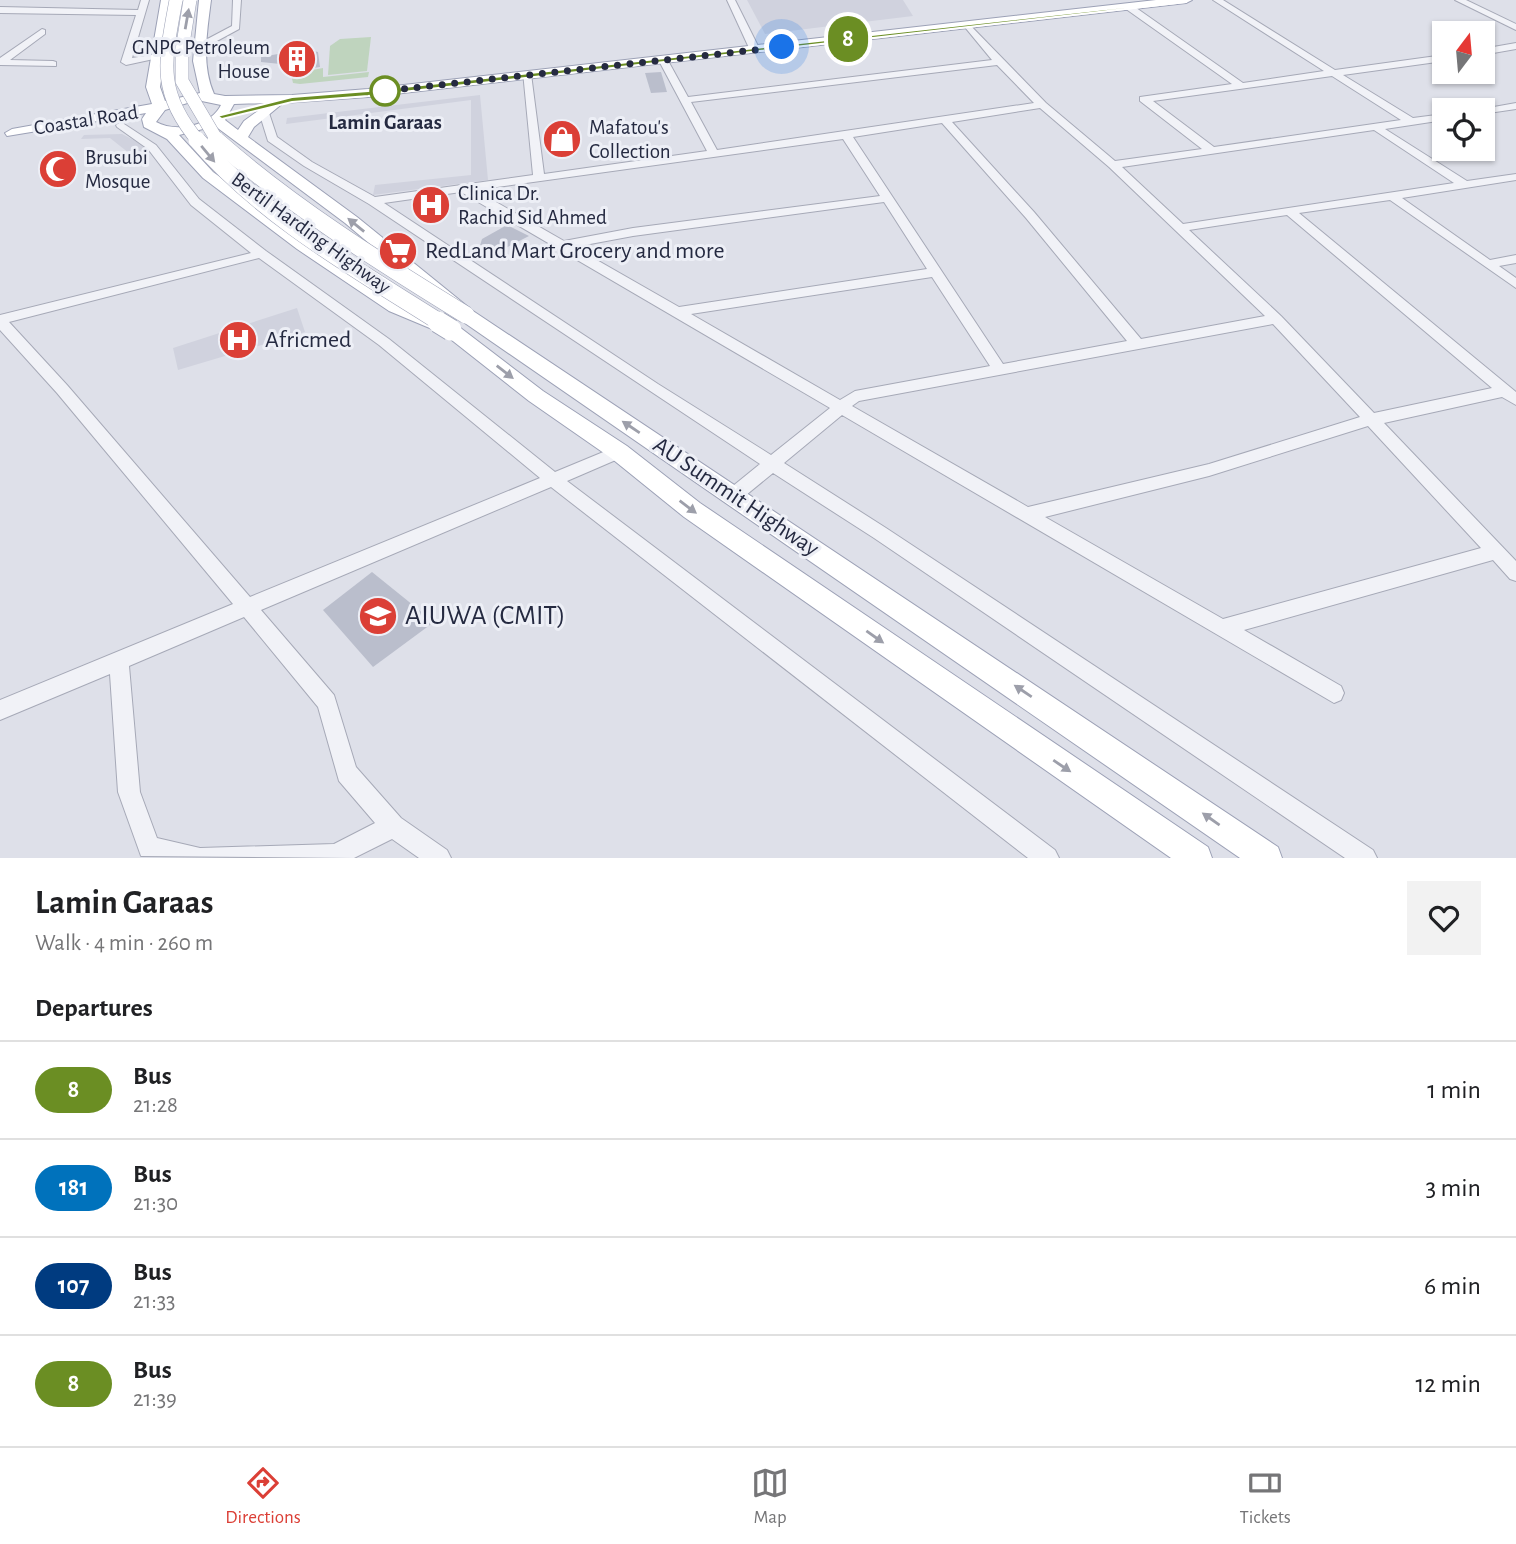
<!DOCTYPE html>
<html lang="en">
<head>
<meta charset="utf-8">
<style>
	body { margin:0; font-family:"Alegreya Sans",sans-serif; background:#f2f2f2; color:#202124; height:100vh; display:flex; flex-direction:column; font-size:26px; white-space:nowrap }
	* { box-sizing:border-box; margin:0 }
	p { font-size:23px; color:#757577 }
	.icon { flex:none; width:38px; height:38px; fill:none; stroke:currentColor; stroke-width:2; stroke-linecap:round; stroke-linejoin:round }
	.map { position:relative; height:858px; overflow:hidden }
	.sheet { display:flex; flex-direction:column; background:#fff; flex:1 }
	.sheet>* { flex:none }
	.badge { padding:0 14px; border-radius:23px; font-size:24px; line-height:46px }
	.needle { width:46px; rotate:16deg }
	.fabs { position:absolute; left:1432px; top:21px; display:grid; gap:14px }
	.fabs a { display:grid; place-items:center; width:63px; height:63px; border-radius:0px; background:#fff; box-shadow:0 2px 5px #0004; font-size:35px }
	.you { position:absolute; width:35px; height:35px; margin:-18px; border:5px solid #fff; border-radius:50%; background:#1a73e8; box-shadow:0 0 0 10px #1a73e833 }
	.map>.badge { position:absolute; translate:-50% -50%; box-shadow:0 0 0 4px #fff }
	h2 { padding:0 35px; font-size:26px; line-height:63px }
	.round { display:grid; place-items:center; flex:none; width:74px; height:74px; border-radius:0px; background:#f2f2f2 }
	.head { display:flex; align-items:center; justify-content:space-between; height:119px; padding:0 35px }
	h1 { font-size:33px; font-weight:700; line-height:52px }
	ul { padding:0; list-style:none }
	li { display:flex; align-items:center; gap:21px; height:98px; padding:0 35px; border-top:2px solid #e0e0e0 }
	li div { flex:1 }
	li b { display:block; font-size:26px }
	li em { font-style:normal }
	li .badge { min-width:77px; font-weight:700; text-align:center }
	.tab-bar { display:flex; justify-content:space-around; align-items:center; height:98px; border-top:2px solid #e0e0e0; background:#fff; font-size:19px; color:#757577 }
	.tab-bar a { display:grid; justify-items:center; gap:4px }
	.tab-bar .selected { color:#db3f36 }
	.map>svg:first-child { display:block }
	.built { fill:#d0d2de }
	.green { fill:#bfd4be }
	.building { fill:#babecc }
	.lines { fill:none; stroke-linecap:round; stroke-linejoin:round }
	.minor-casing { stroke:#a6a9b7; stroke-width:2 }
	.major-casing { stroke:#9ca1b6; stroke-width:2 }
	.minor { fill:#f1f2f7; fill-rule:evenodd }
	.major { fill:#fff; fill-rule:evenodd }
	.major-bridge-far2-casing { stroke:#9ca1b6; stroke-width:14; stroke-linecap:butt }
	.major-bridge-far1-casing { stroke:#9ca1b6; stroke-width:18; stroke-linecap:butt }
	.major-bridge-casing { stroke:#9ca1b6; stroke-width:23; stroke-linecap:butt }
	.major-bridge-far2 { stroke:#fff; stroke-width:13 }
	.major-bridge-far1 { stroke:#fff; stroke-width:17 }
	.major-bridge { stroke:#fff; stroke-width:21 }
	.oneway { fill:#9d9faa }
	.line { fill:#6b8e23; stroke:#fff; stroke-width:2 }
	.walk { stroke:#252a41; stroke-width:7; stroke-dasharray:0 12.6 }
	.stop-dot { fill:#fff; stroke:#6b8e23; stroke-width:3.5 }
	.labels { text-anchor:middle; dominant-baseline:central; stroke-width:6; stroke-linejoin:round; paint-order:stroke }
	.far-poi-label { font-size:21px; fill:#252a41; stroke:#edeff6; text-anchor:start }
	.far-street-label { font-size:21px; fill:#252a41; stroke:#edeff6 }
	.far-stop-label { font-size:21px; font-weight:bold; fill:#252a41; stroke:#edeff6 }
	.poi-label { font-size:24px; fill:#252a41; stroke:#edeff6; text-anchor:start }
	.street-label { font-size:24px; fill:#252a41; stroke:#edeff6 }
	.near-poi-label { font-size:28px; fill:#252a41; stroke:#edeff6; text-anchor:start }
</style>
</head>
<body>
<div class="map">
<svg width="1516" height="858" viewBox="0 0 1516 858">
	<rect width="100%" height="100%" fill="#dee0e9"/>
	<g class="built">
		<path d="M747 0H903L913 16 765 34Z"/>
		<path d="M480 95 488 180 373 195 375 185 471 175V100L286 124 287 118Z"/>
		<path d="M122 134 151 149 134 157 110 138 81 139 84 135Z"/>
		<path d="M297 308 305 332 178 370 173 348Z"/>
	</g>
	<g class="green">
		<path d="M371 37 367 71 328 75 330 46 340 39Z"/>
		<path d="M323 68V77L369 72 368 77 300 84 293 83 291 74Z"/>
	</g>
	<g class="building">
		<path d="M306 49 318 52 320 67 300 70 299 66 261 62V57Z"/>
		<path d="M661 72 667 92 651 93 645 73Z"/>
		<path d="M507 225 529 236 498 252 479 249 482 239Z"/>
		<path d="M372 572 434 622 373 667 323 610Z"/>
	</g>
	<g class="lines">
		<g class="minor-casing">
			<g id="minor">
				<path d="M141 0H149L132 58 158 54 163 57 126 65 121 62 136 15 0 13V7L138 10Z"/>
				<path d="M233 0H241L239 29 204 48H198V44L232 26Z"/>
				<path d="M727 0H735L760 50 758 52 750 50Z"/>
				<path d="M1213 0H1223L1335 70 1444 55V61L1343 75 1413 118 1444 114V120L1385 129 1467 181 1516 174V180L1402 198 1490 260 1516 255V263L1499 266 1516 278V288L1390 200 1299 213 1516 392V405L1502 397 1384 423 1516 561V581L1510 579 1493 560 1244 630 1341 686 1344 693 1341 700 1334 703 842 415 784 463 886 528 1373 850 1377 858H1345L874 538 773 473 740 500 734 502 728 500 726 495 728 490 760 464 369 204 304 166 268 141 259 112 268 110 277 137 312 162 375 197 533 175 523 72 531 74 544 174 707 151 658 59 660 57H666L688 97 992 60 964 26 968 23 1046 103 1115 161 1202 149 1140 101V97L1232 84 1126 9V5H1132L1243 83 1324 71ZM997 65 1034 103 717 150 691 102ZM1332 76 1401 120 1214 147 1153 101ZM1040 108 1109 167 1265 316 1141 339 1034 212 952 122ZM942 123 1026 218 1127 341 1003 364 853 137ZM1374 130 1454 183 1183 224 1122 167ZM843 139 880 196 633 228 564 241 475 190ZM461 192 830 408 771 455 658 384 384 203ZM884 202 927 269 679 307 574 247 633 236ZM1287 215 1492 388 1374 413 1281 316 1189 230ZM932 277 990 366 855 391 840 400 691 314ZM1273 324 1360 417 1209 464 1028 507 852 406 859 401ZM1368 426 1481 548 1223 619 1045 517 1209 476Z"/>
				<path d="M1455 0H1466L1516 24V30Z"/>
				<path d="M42 29 45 30V34L10 60 53 61 56 62V66L0 65V58Z"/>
				<path d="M1516 43V49L1482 55V49Z"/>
				<path d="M1516 103V109L1482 114V110H1477Z"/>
				<path d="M121 122 156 145 199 199 266 251 389 339 555 472 613 448H625L627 452 625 456 567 481 1055 850 1059 858H1028L551 487 261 610 334 695 356 767 401 818 447 850 451 858H419L392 839 354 858 141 856 118 792 110 674 0 720V700L233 604 57 393 0 330V315L251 253 191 205 148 149 117 127 116 125ZM259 258 379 345 540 478 250 597 67 385 9 322ZM244 617 318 707 339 781 375 823 334 844 200 848 157 838 140 792 129 666Z"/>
			</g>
		</g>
		<g class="major-casing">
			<path id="major" d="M161 0H173L160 87 165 101 200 93 193 61 199 0H211C207 32 201 64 214 94L225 96 292 95 368 89 1156 0H1192L1186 3 368 97 283 103 254 127 248 137 357 217 473 311 1278 847 1282 858H1240L459 319 345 223 215 126 179 135 213 172 309 241 401 303 458 326 543 391 627 446 700 503 1208 847 1212 858H1171L684 517 611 458 529 401 444 334 389 311 297 249 203 178 167 139 144 127 142 119 146 113 7 136 5 133 12 129 152 104 146 87ZM197 100 221 105C211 126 176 133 156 122L165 110ZM269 103 244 121 238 130 225 120 234 104Z"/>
		</g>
		<use href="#minor" class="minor"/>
		<use href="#major" class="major"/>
		<g class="major-bridge-far2-casing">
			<g id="major-bridge-far2">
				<path d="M176 0C165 60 156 92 199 142"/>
				<path d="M190 0 182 50V81L218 142"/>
			</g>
		</g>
		<g class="major-bridge-far1-casing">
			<g id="major-bridge-far1">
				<path d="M197 140C263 217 356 269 441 323"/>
				<path d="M216 140C292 207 380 262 466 315"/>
			</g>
		</g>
		<g class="major-bridge-casing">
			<path id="major-bridge" d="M438 322 451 330"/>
		</g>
		<use href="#major-bridge-far2" class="major-bridge-far2"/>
		<use href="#major-bridge-far1" class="major-bridge-far1"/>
		<use href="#major-bridge" class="major-bridge"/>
	</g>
	<defs><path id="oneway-solid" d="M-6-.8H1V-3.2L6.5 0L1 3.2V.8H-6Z" transform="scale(1.75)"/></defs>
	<g class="oneway">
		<use href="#oneway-solid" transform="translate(187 19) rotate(-80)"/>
		<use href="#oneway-solid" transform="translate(208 154) rotate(50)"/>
		<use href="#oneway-solid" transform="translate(356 225) rotate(-141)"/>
		<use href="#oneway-solid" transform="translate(505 372) rotate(38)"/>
		<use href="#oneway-solid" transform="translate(631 427) rotate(-146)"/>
		<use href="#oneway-solid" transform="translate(688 507) rotate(37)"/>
		<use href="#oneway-solid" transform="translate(875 637) rotate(35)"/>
		<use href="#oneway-solid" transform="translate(1023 691) rotate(-146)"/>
		<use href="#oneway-solid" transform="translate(1062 766) rotate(34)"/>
		<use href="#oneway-solid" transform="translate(1211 819) rotate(-145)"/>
	</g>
	<path class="line" d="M1186 2 368 96 292 102 222 119 217 116 292 97 368 91 1188 0Z"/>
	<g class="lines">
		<path class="walk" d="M385 91 376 92 782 47"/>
	</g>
	<defs>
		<g id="building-disc" transform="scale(2.0125)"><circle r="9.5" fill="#db3f36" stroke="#edeff6"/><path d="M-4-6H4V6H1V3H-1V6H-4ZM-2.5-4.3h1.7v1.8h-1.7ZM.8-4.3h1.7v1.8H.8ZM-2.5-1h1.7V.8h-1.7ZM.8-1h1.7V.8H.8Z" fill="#fff"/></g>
		<g id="shop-disc" transform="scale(2.0125)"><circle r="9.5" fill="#db3f36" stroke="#edeff6"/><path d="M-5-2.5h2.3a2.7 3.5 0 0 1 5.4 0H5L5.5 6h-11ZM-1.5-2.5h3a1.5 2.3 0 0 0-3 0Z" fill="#fff"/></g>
		<g id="mosque-disc" transform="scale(2.0125)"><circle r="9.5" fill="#db3f36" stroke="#edeff6"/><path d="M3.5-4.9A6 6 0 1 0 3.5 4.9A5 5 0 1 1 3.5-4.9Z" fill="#fff"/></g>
		<g id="hospital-disc" transform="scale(2.0125)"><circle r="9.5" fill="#db3f36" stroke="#edeff6"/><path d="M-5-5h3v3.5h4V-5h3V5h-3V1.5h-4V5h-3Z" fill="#fff"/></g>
		<g id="supermarket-disc" transform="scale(2.0125)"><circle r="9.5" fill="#db3f36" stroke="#edeff6"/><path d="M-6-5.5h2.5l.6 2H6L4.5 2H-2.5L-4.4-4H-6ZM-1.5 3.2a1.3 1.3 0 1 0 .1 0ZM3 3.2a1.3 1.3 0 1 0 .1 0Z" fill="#fff"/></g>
		<g id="university-disc" transform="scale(2.0125)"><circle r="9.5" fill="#db3f36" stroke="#edeff6"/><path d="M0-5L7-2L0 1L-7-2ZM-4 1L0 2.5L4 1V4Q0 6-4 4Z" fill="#fff"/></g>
	</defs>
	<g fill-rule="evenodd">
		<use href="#building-disc" x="297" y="59"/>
		<use href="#shop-disc" x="562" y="139"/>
		<use href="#mosque-disc" x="58" y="169"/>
		<use href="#hospital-disc" x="431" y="205"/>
		<use href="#supermarket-disc" x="398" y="251"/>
		<use href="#hospital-disc" x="238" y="340"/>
		<use href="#university-disc" x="378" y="616"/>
	</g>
	<circle class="stop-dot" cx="385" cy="91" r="14"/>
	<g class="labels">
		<g class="far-poi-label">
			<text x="270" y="47" text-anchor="end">GNPC Petroleum<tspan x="270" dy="24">House</tspan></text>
			<text x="589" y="127">Mafatou's<tspan x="589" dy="24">Collection</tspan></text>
			<text x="85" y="157">Brusubi<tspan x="85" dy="24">Mosque</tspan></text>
			<text x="458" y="193">Clinica Dr.<tspan x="458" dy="24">Rachid Sid Ahmed</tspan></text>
		</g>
		<g class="far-street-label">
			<text transform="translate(86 120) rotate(-9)">Coastal Road</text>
			<text transform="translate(311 233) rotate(36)">Bertil Harding Highway</text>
		</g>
		<g class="far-stop-label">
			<text x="385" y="122">Lamin Garaas</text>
		</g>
		<g class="poi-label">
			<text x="425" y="251">RedLand Mart Grocery and more</text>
			<text x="265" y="340">Africmed</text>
		</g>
		<g class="street-label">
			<text transform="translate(736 497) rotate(34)">AU Summit Highway</text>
		</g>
		<g class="near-poi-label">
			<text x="405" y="616">AIUWA (CMIT)</text>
		</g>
	</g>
</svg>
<div class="fabs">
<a><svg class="needle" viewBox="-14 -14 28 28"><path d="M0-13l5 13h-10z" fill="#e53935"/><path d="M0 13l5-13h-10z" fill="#757577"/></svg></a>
<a><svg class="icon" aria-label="locate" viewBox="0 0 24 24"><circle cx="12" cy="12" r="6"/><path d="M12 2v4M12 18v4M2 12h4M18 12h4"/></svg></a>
</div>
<div class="you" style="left:782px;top:47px"></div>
<b class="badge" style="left:848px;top:39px;background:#6b8e23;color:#fff">8</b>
</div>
<section class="sheet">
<div class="head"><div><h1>Lamin Garaas</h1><p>Walk · 4 min · 260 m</p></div><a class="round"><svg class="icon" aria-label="heart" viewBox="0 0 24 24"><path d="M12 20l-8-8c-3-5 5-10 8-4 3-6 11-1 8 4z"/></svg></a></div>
<h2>Departures</h2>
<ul>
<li><span class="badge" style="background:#6b8e23;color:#fff">8</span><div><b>Bus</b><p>21:28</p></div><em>1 min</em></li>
<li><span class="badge" style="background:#0072bc;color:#fff">181</span><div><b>Bus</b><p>21:30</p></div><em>3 min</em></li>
<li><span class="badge" style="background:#003b80;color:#fff">107</span><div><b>Bus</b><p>21:33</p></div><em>6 min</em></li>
<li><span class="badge" style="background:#6b8e23;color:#fff">8</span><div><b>Bus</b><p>21:39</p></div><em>12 min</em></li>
</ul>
</section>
<nav class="tab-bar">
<a class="selected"><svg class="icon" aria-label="directions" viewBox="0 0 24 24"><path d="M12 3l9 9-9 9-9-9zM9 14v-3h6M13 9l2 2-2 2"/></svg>Directions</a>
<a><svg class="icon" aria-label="map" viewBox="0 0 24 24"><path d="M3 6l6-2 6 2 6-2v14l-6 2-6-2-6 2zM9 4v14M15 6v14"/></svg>Map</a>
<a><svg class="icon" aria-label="tickets" viewBox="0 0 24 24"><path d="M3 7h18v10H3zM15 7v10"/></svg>Tickets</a>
</nav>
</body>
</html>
